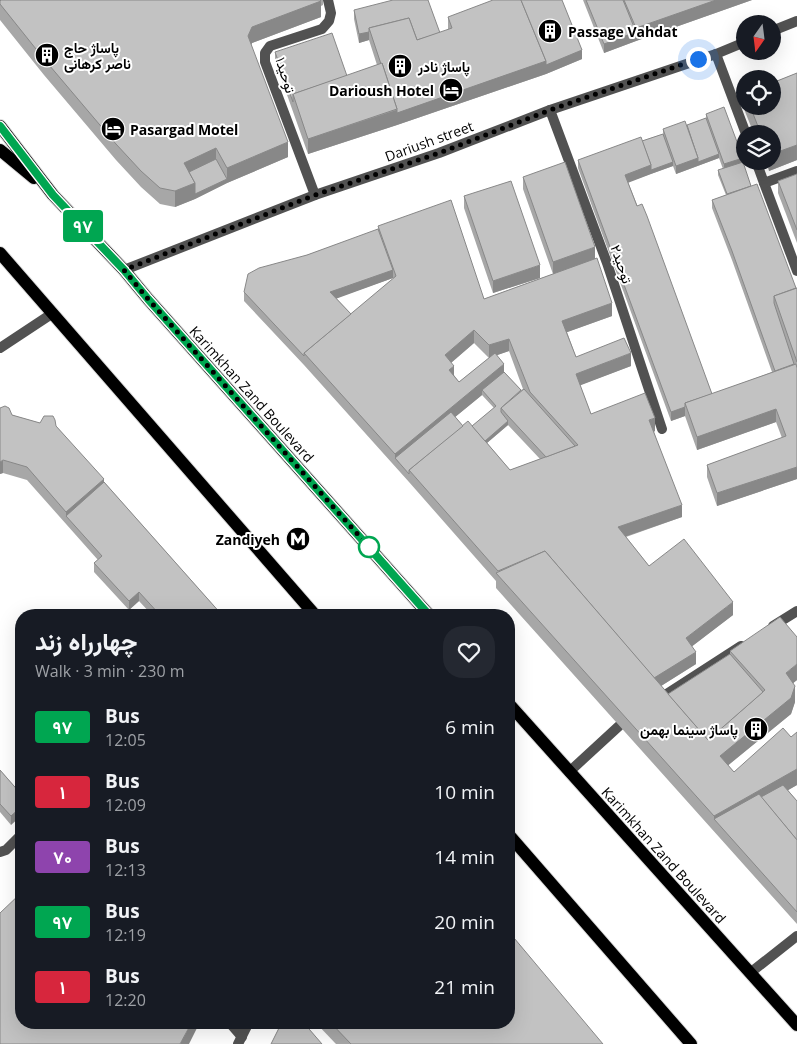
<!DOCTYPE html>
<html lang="en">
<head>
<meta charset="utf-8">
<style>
	body { margin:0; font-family:"Open Sans",Vazirmatn,sans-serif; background:#242831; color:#f1f3f6; height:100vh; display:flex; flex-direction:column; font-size:19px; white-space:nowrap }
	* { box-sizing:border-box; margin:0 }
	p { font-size:16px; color:#9ea1a6 }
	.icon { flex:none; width:28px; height:28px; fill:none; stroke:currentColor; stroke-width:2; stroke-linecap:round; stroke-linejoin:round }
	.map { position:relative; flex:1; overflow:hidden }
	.panel { position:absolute; left:15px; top:609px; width:500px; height:420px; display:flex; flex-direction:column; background:#171b24; border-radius:20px; box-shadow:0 5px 20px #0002 }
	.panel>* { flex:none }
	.badge { padding:0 10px; border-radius:4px; font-size:18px; line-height:32px }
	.needle { width:32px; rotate:194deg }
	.tools { position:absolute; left:736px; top:15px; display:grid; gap:10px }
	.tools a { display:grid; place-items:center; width:45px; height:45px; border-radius:50%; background:#171b24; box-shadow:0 5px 20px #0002; font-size:25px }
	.you { position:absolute; width:25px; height:25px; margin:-12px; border:4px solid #fff; border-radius:50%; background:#1a73e8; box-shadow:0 0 0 8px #1a73e833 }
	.map>.badge { position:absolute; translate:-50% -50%; box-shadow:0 0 0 2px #fff }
	.round { display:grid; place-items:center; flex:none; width:52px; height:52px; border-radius:20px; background:#242831 }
	.headline { display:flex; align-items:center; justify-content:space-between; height:85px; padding:0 20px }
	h1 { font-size:24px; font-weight:800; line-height:38px }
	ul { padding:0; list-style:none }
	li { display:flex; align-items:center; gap:15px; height:65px; padding:0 20px }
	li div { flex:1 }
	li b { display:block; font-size:19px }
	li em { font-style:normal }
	li .badge { min-width:55px; font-weight:700; text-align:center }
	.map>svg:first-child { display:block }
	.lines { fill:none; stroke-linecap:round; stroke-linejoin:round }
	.primary-casing { stroke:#dbdbdb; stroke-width:14 }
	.service { stroke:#525252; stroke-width:10 }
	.minor { stroke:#525252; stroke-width:10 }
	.tertiary { stroke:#525252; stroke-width:10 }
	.primary { stroke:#000; stroke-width:12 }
	.wall { fill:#a7a7a7; fill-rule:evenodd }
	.shaded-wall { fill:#888 }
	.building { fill:#c2c2c2; stroke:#888 }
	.line-casing { stroke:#fff; stroke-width:11 }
	.line { stroke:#00a651; stroke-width:8 }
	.walk { stroke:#000; stroke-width:5; stroke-dasharray:0 9 }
	.stop-dot { fill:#fff; stroke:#00a651; stroke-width:2.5 }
	.labels { text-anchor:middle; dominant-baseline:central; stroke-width:4; stroke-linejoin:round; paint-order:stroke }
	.poi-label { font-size:14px; font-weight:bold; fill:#000; stroke:#fff; text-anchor:start }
	.street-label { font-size:14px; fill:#000; stroke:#fff }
</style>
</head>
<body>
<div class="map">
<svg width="797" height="1044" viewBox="0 0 797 1044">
	<rect width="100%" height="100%" fill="#fff"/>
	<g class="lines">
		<g class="primary-casing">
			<g id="primary">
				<path d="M0 126 53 195 124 270 148 299 429 615"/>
				<path d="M0 150 34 178"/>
				<path d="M0 253 315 615"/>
				<path d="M509 704 797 1025"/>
				<path d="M509 835 691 1044"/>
			</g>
		</g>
		<g class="service">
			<path d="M764 183 797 271"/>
			<path d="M315 195 265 62V53L270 46 322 29 329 21 331 13 328 0"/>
			<path d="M569 772 619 726"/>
		</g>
		<g class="minor">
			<path d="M716 54 746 134"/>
			<path d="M550 110 607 263 662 429"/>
			<path d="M756 161 764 183 797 171"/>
			<path d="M773 626 797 611"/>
			<path d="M659 699 741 646"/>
			<path d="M0 852 6 850 21 835"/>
			<path d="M750 973 797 936"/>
			<path d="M229 1022 242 1037"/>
		</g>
		<g class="tertiary">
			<path d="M772 31 797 21"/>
			<path d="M124 270 315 195 439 153 550 110 716 54 745 42"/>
			<path d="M0 348 53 313"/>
			<path d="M238 1044 249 1022"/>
		</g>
		<use href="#primary" class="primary"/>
	</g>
	<g class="wall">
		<path d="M0 0H323V5L321 6V17L252 43 251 45 288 157 227 183 195 199 175 207 160 204 141 187 116 160 44 75 0 20Z"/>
		<path d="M583 0H752L636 41 604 53Z"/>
		<path d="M354 10 440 33 448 30V17L582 59 546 74 397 125 308 154 275 61V52L347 76 377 65 369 40 359 43 354 19Z"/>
		<path d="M797 73V160L769 171 765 161H772V134H754L744 109V93L745 106H772V83Z"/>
		<path d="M706 114 751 186 796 288H797V479L717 506 707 477V465L782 438 776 422 697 450 685 416 671 421 578 168V160L642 141 663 134V129L687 125 706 118ZM719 158 723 169 718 170V175L726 195 712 200V208L732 260 772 372 712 394 628 182 673 166 676 174Z"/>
		<path d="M797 174V243L778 193V181Z"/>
		<path d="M523 177 595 259 612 316 567 332 576 357 631 366 580 385 591 414 655 431 654 432 682 517 626 537 649 566 733 615 692 646 696 664 661 686 668 694 730 654V651L797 680 793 683 795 702 791 714 728 765 734 772 791 737 797 732V785L788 790 797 801V924L496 588V581L409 482 304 365 244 301V292L307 255 378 230V226L484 299 553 274 523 189ZM393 278V279L351 314 336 298ZM474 343 489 358 459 382 454 375 451 363ZM509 351 523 389 521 390 504 372 497 355ZM482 395 494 408 472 426H463L455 417ZM508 425 540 459 510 470 487 443Z"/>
		<path d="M464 196 540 278 493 293 464 208Z"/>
		<path d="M12 415 40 423 56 426 104 482 222 615H152L139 601 129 610 94 572V563L98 560 27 480 3 473 0 474Z"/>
		<path d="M0 770 21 794 11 825 0 812Z"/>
		<path d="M315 1022H509L603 1044H336Z"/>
	</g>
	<g class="shaded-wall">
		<path d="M716 0H752L636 41 604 53V44L636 32V28Z"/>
		<path d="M321 1V17L252 43 248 52V36L252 27Z"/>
		<path d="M369 32V40L359 43V34Z"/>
		<path d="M582 50V59L546 74 397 125 308 154V139L546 61Z"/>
		<path d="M288 142V157L227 183 195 199V194L227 179V168Z"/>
		<path d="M797 145V160L769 171V161H772V154Z"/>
		<path d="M216 148V163L186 178 184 163Z"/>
		<path d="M719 154V158L676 174V166L698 158Z"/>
		<path d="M743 158V166L724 173V164Z"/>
		<path d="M673 162V166L651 174V170Z"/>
		<path d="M651 165V174L625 184V175Z"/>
		<path d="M195 183V199L175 207V191Z"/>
		<path d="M595 247V260L553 274V262Z"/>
		<path d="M540 265V278L493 293V281Z"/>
		<path d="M393 270V278L330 301V292Z"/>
		<path d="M612 303V316L562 334V321Z"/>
		<path d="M474 330V343L445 368V355Z"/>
		<path d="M509 339V351L489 358V345Z"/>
		<path d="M631 353V366L576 387V374Z"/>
		<path d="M504 364V376L482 390V395L399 463 395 458V454Z"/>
		<path d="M454 366V379L449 370Z"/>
		<path d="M685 407V416L671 421V412Z"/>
		<path d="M776 409V422L697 450V437Z"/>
		<path d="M655 418V431L649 433V420Z"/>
		<path d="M508 421V425L481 448V444Z"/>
		<path d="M3 460V473L0 474V462Z"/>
		<path d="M797 467V479L717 506V493Z"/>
		<path d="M104 479V491L66 516V512Z"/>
		<path d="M682 505V517L618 539V527Z"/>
		<path d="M139 592V601L129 610V601Z"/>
		<path d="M733 602V615L686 651V638Z"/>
		<path d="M696 652V664L653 691V678Z"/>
		<path d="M797 664V680L786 689V673Z"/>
		<path d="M795 686V702L791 714 720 772V756Z"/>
		<path d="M797 769V785L764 804 714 819V816Z"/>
		<path d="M21 807V816L11 825V816Z"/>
		<path d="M192 1022H200L189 1044H180Z"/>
		<path d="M301 1022H313L298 1042Z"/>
	</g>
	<g class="building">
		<path d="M1 0H320L321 1 252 27 248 36 288 142 227 168 216 148 184 163 195 183 175 191 160 188 141 171 116 144 44 59 0 4V1Z"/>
		<path d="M393 0H428L440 33 417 40 409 18 369 28V32L359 34 354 10Z"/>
		<path d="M493 0H521L546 61 397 113V109L382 63 381 64 369 28 409 18 417 40 452 28 448 17Z"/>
		<path d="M521 0H562L582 50 546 65V61Z"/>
		<path d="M586 0H623L636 32 604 44Z"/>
		<path d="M624 0H716L636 28Z"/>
		<path d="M332 33 347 76 293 94V102L275 52Z"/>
		<path d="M382 63 397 109 308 139 293 94Z"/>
		<path d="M797 73V145L772 154V134H761L750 106H772V83Z"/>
		<path d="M724 107 743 158 724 164 706 114Z"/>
		<path d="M706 118 719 154 698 162V158L687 125Z"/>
		<path d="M685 121 698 158 676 166 663 129Z"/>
		<path d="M663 134 673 162 651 170V165L642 141Z"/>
		<path d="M641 137 651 165 625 175 637 206 642 204 647 216 712 394 685 403V407L671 412 578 160Z"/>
		<path d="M216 159 227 179 195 194V183L189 172Z"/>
		<path d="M565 162 595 247 553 262 523 177Z"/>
		<path d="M743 162 751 186 727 194 718 170Z"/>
		<path d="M797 174V230L778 181Z"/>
		<path d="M511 181 540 265 493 281 464 196Z"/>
		<path d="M757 184 796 288 774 296V303L794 364 775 371 732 251 712 200Z"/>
		<path d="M451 200 484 299 597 258 612 303 562 321 576 357 624 338 631 353 576 374 591 414 645 393 655 418 649 420 682 505 618 527 649 566 684 539 733 602 686 638 696 652 654 678 545 551 498 571 409 470 468 421 510 470 578 445 530 392 509 339 489 345 474 330 445 355 454 366 449 370 459 382 495 353 504 364 395 454 304 353 396 276 378 226Z"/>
		<path d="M378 229 393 270 330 292 351 314 304 353V356L244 292 248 274 259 268 307 255Z"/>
		<path d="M797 288V362L774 296Z"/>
		<path d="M796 364 797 368V467L717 493 707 465 786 436 776 409 697 437 685 403Z"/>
		<path d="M504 372 521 390 501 408V412L508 421 485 441 472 426 496 406 482 390Z"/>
		<path d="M524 389 575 446 546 457 508 416 501 408Z"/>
		<path d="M5 406 9 408 12 415 40 423 44 416H53L55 420 56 426 104 479 66 512 27 467 3 460 0 462V408Z"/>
		<path d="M451 412 463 426 409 470V474L395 458Z"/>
		<path d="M104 482 222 615H160L139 592 129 601 94 563 102 556 66 516Z"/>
		<path d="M545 551 708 740 765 690 730 651 780 617 797 637V664L786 673 795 686 791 698 720 756 734 772 783 728 791 737 797 732V769L714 816 496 573Z"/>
		<path d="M730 654 763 692 708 740 668 694Z"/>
		<path d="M0 770 21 794V807L11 816 0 804Z"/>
		<path d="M783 785 797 801V840L761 797Z"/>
		<path d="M759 794 797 840V912L714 819Z"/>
		<path d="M21 893V1022H192L180 1044H0V913Z"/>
		<path d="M509 932 603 1044H351L330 1022H509Z"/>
		<path d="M282 1022H303L322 1044H271Z"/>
	</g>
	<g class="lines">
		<g class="line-casing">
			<path id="line" d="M0 126 53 195 124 270 148 299 429 615"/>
		</g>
		<use href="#line" class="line"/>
		<path class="walk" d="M369 547 148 299 124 270 315 195 439 153 550 110 698 59"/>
	</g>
	<defs>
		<g id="building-disc" transform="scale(1.25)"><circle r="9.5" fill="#000" stroke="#fff"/><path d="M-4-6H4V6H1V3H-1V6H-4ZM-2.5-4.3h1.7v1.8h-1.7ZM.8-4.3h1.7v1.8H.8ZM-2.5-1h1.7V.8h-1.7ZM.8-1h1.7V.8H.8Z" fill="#fff"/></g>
		<g id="hotel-disc" transform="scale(1.25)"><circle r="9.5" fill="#000" stroke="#fff"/><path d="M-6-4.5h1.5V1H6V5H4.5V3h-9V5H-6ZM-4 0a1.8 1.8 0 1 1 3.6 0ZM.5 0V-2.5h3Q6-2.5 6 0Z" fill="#fff"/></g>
		<g id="metro-disc" transform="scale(1.25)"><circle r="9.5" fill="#000" stroke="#fff"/><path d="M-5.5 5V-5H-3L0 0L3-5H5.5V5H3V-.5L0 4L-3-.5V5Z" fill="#fff"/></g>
	</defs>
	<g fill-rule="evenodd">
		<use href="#building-disc" x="550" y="31"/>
		<use href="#building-disc" x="47" y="55"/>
		<use href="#building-disc" x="400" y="66"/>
		<use href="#hotel-disc" x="451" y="90"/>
		<use href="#hotel-disc" x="113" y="129"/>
		<use href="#metro-disc" x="298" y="539"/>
		<use href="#building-disc" x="756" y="729"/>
	</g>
	<circle class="stop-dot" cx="369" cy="547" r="10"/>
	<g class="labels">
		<g class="poi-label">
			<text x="568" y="31">Passage Vahdat</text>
			<text x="64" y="47">پاساژ حاج<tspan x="64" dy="16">ناصر کرهانی</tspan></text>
			<text x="418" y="66">پاساژ نادر</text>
			<text x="434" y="90" text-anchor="end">Darioush Hotel</text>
			<text x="130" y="129">Pasargad Motel</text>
			<text x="280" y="539" text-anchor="end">Zandiyeh</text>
			<text x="738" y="729" text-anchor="end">پاساژ سینما بهمن</text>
		</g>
		<g class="street-label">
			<text transform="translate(286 75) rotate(72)">توحید۱</text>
			<text transform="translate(429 141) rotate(-20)">Dariush street</text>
			<text transform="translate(622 264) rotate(71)">توحید۲</text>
			<text transform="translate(252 394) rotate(48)">Karimkhan Zand Boulevard</text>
			<text transform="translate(664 855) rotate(48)">Karimkhan Zand Boulevard</text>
		</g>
	</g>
</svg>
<div class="tools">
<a><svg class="needle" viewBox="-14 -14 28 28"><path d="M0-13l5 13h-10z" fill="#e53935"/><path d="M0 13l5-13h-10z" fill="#9ea1a6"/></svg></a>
<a><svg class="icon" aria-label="locate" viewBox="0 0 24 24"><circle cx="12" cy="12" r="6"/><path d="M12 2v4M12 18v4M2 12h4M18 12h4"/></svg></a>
<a><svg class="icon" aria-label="layers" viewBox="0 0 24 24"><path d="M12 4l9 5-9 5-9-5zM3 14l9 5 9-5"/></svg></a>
</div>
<div class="you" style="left:698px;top:59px"></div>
<b class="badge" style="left:83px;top:226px;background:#00a651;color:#fff">۹۷</b>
<section class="panel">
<div class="headline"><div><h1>چهارراه زند</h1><p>Walk · 3 min · 230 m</p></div><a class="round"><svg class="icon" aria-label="heart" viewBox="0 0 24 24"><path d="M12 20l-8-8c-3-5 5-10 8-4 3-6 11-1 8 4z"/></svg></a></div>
<ul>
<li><span class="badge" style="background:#00a651;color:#fff">۹۷</span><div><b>Bus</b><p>12:05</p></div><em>6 min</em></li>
<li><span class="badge" style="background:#d7263d;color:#fff">۱</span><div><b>Bus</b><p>12:09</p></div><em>10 min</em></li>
<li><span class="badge" style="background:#8e44ad;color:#fff">۷۰</span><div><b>Bus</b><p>12:13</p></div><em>14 min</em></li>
<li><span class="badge" style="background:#00a651;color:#fff">۹۷</span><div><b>Bus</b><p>12:19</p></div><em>20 min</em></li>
<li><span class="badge" style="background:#d7263d;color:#fff">۱</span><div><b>Bus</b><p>12:20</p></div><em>21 min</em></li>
</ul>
</section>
</div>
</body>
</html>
